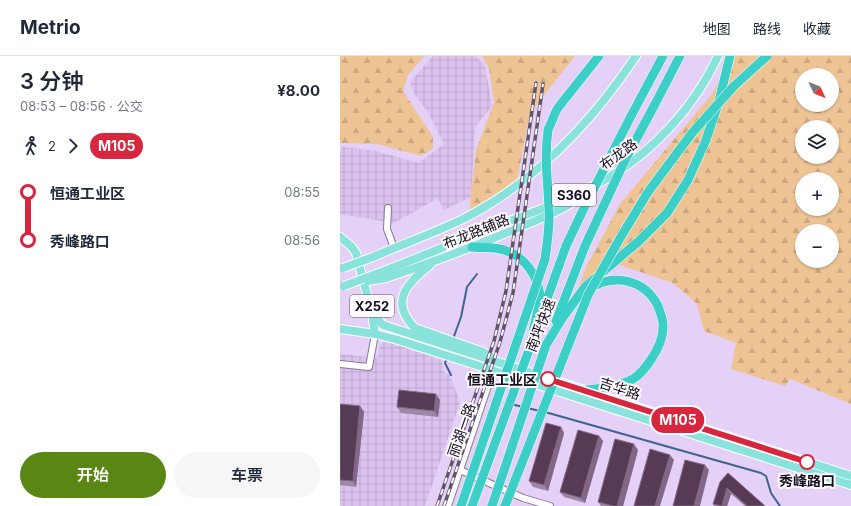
<!DOCTYPE html>
<html lang="zh">
<head>
<meta charset="utf-8">
<style>
	body { margin:0; font-family:Inter,"Noto Sans SC",sans-serif; background:#f6f6f7; color:#1f2937; height:100vh; display:flex; flex-direction:column; font-size:15px; white-space:nowrap }
	* { box-sizing:border-box; margin:0 }
	p { font-size:13px; color:#747a83 }
	.icon { flex:none; width:22px; height:22px; fill:none; stroke:currentColor; stroke-width:2; stroke-linecap:round; stroke-linejoin:round }
	.map { position:relative; flex:1; overflow:hidden }
	.details { display:flex; flex-direction:column; background:#fff; width:340px }
	.details>* { flex:none }
	.badge { padding:0 8px; border-radius:13px; font-size:14px; line-height:26px }
	.needle { width:26px; rotate:133deg }
	.controls { position:absolute; left:455px; top:12px; display:grid; gap:8px }
	.controls a { display:grid; place-items:center; width:44px; height:44px; border-radius:50%; background:#fff; box-shadow:0 1px 3px #0004; font-size:20px }
	.map>.badge { position:absolute; translate:-50% -50%; box-shadow:0 0 0 2px #fff }
	.legs { display:flex; align-items:center; gap:6px; height:44px; padding:0 20px; font-size:13px }
	.legs p { margin-inline-start:auto }
	.head { display:flex; align-items:center; justify-content:space-between; height:68px; padding:0 20px }
	h1 { font-size:22px; font-weight:600; line-height:30px }
	.primary-button { display:flex; gap:8px; margin-top:auto; padding:8px 20px }
	.primary-button a { flex:1; height:46px; border-radius:24px; background:#5a8613; color:#fff; font-size:16px; font-weight:600; line-height:46px; text-align:center }
	.primary-button a+a { background:#f6f6f7; color:#1f2937 }
	ul { padding:0 20px; list-style:none }
	li { display:flex; align-items:center; gap:14px; height:48px; font-size:15px }
	li i { display:grid; place-items:center; width:6px; height:100%; margin:0 5px; background:currentColor }
	li i::after { content:''; width:10px; height:10px; margin:-5px; border:3px solid; border-radius:50%; background:#fff }
	li p { margin-inline-start:auto }
	li:first-child i { background:linear-gradient(#0000 50%,currentColor 0) }
	li:last-child i { background:linear-gradient(currentColor 50%,#0000 0) }
	header { display:flex; align-items:center; gap:24px; box-sizing:border-box; height:56px; padding:0 20px; background:#fff; border-bottom:1px solid #e0e1e3 }
	header strong { font-size:19px }
	nav { display:flex; gap:22px; margin-inline-start:auto; font-size:14px }
	main { display:flex; flex:1; min-height:0 }
	.map>svg:first-child { display:block }
	.industrial { fill:url(#industrial-grid) }
	.forest { fill:url(#forest-firs); fill-rule:evenodd }
	.lines { fill:none; stroke-linecap:round; stroke-linejoin:round }
	.stream { stroke:#3e648f; stroke-width:2 }
	.minor-casing { stroke:#8b779b; stroke-width:8 }
	.major-casing { stroke:#fff; stroke-width:10 }
	.highway-casing { stroke:#fff; stroke-width:10 }
	.minor { stroke:#fff; stroke-width:6 }
	.major { stroke:#8ae2dd; stroke-width:8 }
	.highway { stroke:#3ccfc7; stroke-width:9 }
	.rail-casing { stroke:#60546a; stroke-width:3.5 }
	.rail { stroke:#fcfafe; stroke-width:2; stroke-dasharray:6; stroke-linecap:butt }
	.major-bridge-casing { stroke:#fff; stroke-width:10; stroke-linecap:butt }
	.highway-bridge-casing { stroke:#fff; stroke-width:10; stroke-linecap:butt }
	.major-bridge { stroke:#8ae2dd; stroke-width:8 }
	.highway-bridge { stroke:#3ccfc7; stroke-width:9 }
	.wall { fill:#9e86a6 }
	.shaded-wall { fill:#826886 }
	.building { fill:#573b55; stroke:#826886 }
	.line-1-casing { stroke:#fff; stroke-width:9 }
	.line-1 { stroke:#d7263d; stroke-width:6 }
	.stop-1-dot { fill:#fff; stroke:#d7263d; stroke-width:2 }
	.labels { text-anchor:middle; dominant-baseline:central; stroke-width:4; stroke-linejoin:round; paint-order:stroke }
	.shield { fill:#fcfafe; stroke:#5a555f; stroke-width:1 }
	.shield-label { font-size:13px; font-weight:bold; fill:#150e1b }
	.street-label { font-size:14px; fill:#150e1b; stroke:#fcfafe }
	.stop-label { font-size:14px; font-weight:bold; fill:#150e1b; stroke:#fcfafe; text-anchor:end }
</style>
</head>
<body>
<header>
<strong>Metrio</strong>
<nav><a>地图</a><a>路线</a><a>收藏</a></nav>
</header>
<main>
<section class="details">
<div class="head"><div><h1>3 分钟</h1><p>08:53 – 08:56 · 公交</p></div><b>¥8.00</b></div>
<div class="legs"><svg class="icon" aria-label="walk" viewBox="0 0 24 24"><circle cx="13" cy="4" r="2"/><path d="M13 8l-2 6 4 7M11 14l-3 7M7 12l3-4h3l4 4"/></svg>2<svg class="icon" aria-label="forward" viewBox="0 0 24 24"><path d="M9 5l7 7-7 7"/></svg><b class="badge" style="background:#d7263d;color:#fff">M105</b></div>
<ul>
<li><i style="color:#d7263d"></i><b>恒通工业区</b><p>08:55</p></li>
<li><i style="color:#d7263d"></i><b>秀峰路口</b><p>08:56</p></li>
</ul>
<div class="primary-button"><a>开始</a><a>车票</a></div>
</section>
<div class="map">
<svg width="511" height="450" viewBox="0 0 511 450">
	<defs>
		<pattern id="industrial-grid" width="8" height="8" patternUnits="userSpaceOnUse"><rect width="8" height="8" fill="#dbc2ef"/><path d="M0 4h8M4 0v8" fill="none" stroke="#bba6cc"/></pattern>
		<pattern id="forest-firs" width="22" height="20" patternUnits="userSpaceOnUse"><rect width="22" height="20" fill="#eec495"/><path d="M5 1l3.5 6h-7zM16 11l3.5 6h-7z" fill="#cba780"/></pattern>
	</defs>
	<rect width="100%" height="100%" fill="#e5d0f7"/>
	<g class="industrial">
		<path d="M93 0H136L145 10 152 50 135 71 131 141 104 154 98 142 54 167 0 158V96L3 91 36 95 79 107 104 88 89 58 74 37 70 26Z"/>
		<path d="M45 285 102 304 103 312 104 316 110 319 120 346 85 450H0V298L37 302 40 290Z"/>
	</g>
	<g class="forest">
		<path d="M0 0H84L68 19 63 35 93 81V93L81 100 37 88 0 87Z"/>
		<path d="M142 0H235L190 57 176 129 129 157 136 94 154 46 149 13Z"/>
		<path d="M392 0H511V348L450 323 445 330 391 313 396 287 364 275 357 248 333 227 280 209 237 235 247 209 280 148 372 38ZM462 19H492V49H462ZM462 71H492V101H462ZM462 123H492V153H462ZM462 175H492V205H462Z"/>
	</g>
	<g class="lines">
		<g class="stream">
			<path d="M113 283 121 261 127 231 137 218"/>
			<path d="M107 302 105 307 111 319"/>
			<path d="M171 348 183 351"/>
			<path d="M187 352 200 355"/>
			<path d="M205 356 421 417 426 420 431 437 440 450"/>
		</g>
		<g class="minor-casing">
			<g id="minor">
				<path d="M48 152 47 173 54 192"/>
				<path d="M0 308 29 311 35 278"/>
				<path d="M120 414 183 442 210 450"/>
				<path d="M108 450 156 306"/>
			</g>
		</g>
		<g class="major-casing">
			<g id="major">
				<path d="M0 181 11 190 16 197C22 217 28 255 43 269L511 420"/>
				<path d="M33 201C63 188 94 177 123 163 194 127 252 66 296 0"/>
				<path d="M90 209C67 227 49 246 75 272L143 296 153 302"/>
				<path d="M44 215C83 200 121 184 159 169 196 155 234 142 268 122 315 94 355 50 378 0"/>
				<path d="M46 222C88 208 130 192 171 175 197 164 224 154 247 137"/>
				<path d="M32 257 35 278"/>
				<path d="M0 273 35 278 58 284 511 429"/>
			</g>
		</g>
		<g class="highway-casing">
			<g id="highway">
				<path d="M314 50 340 0"/>
				<path d="M291 60 323 0"/>
				<path d="M208 74 217 53 259 0"/>
				<path d="M132 191C141 192 151 191 160 193 184 198 200 221 200 244L189 294"/>
				<path d="M203 254 226 190"/>
				<path d="M216 265 245 190"/>
				<path d="M206 289 223 261 245 231 299 185 327 157 348 124 366 84 379 45 390 0"/>
				<path d="M246 334C262 333 279 331 293 323 301 318 307 310 312 302 318 293 323 283 323 271 324 265 320 256 318 250 305 224 275 217 251 232"/>
			</g>
		</g>
		<use href="#minor" class="minor"/>
		<use href="#major" class="major"/>
		<use href="#highway" class="highway"/>
		<g class="rail-casing">
			<g id="rail">
				<path d="M97 450 154 285 166 235 196 27"/>
				<path d="M104 450 160 286 173 237 203 28"/>
			</g>
		</g>
		<use href="#rail" class="rail"/>
		<g class="major-bridge-casing">
			<g id="major-bridge">
				<path d="M3 212 33 201"/>
				<path d="M28 225 46 222"/>
				<path d="M4 230 44 215"/>
			</g>
		</g>
		<g class="highway-bridge-casing">
			<g id="highway-bridge">
				<path d="M226 190 243 154 291 60"/>
				<path d="M245 190 285 104 314 50"/>
				<path d="M121 450 205 203C207 187 210 171 209 154 208 124 204 105 208 74"/>
				<path d="M132 450 189 294"/>
				<path d="M152 450 206 289"/>
				<path d="M165 450 248 239 279 184 308 136 352 77 394 30 427 0"/>
			</g>
		</g>
		<use href="#major-bridge" class="major-bridge"/>
		<use href="#highway-bridge" class="highway-bridge"/>
	</g>
	<g class="wall">
		<path d="M100 344 98 361 61 357 57 351Z"/>
		<path d="M0 348 20 350 24 356 16 431 0 429Z"/>
		<path d="M221 371 224 377 208 435 193 431 189 425Z"/>
		<path d="M259 380 263 385 245 447 224 441 220 436Z"/>
		<path d="M298 394 283 450H261L258 446Z"/>
		<path d="M388 417 425 450H405L391 438 387 450H374L373 448Z"/>
	</g>
	<g class="shaded-wall">
		<path d="M96 338 100 344 98 361 94 355Z"/>
		<path d="M20 350 24 356 16 431 13 425Z"/>
		<path d="M221 371 224 377 208 435 204 429Z"/>
		<path d="M259 380 263 385 245 447 241 442Z"/>
		<path d="M294 388 298 394 283 450H277Z"/>
		<path d="M330 399 334 404 320 450H315Z"/>
		<path d="M365 409 369 414 360 450H354Z"/>
		<path d="M387 432 391 438 387 450H382Z"/>
	</g>
	<g class="building">
		<path d="M59 334 96 338 94 355 57 351Z"/>
		<path d="M0 348 20 350 13 425 0 424Z"/>
		<path d="M206 367 221 371 204 429 189 425Z"/>
		<path d="M238 374 259 380 241 442 220 436Z"/>
		<path d="M275 383 294 388 277 450H273L258 446Z"/>
		<path d="M310 393 330 399 315 450H294Z"/>
		<path d="M345 404 365 409 354 450H333Z"/>
		<path d="M388 417 425 450H407L387 432 382 450 373 448 380 426Z"/>
	</g>
	<g class="lines">
		<g class="line-1-casing">
			<path id="line-1" d="M208 323 467 406"/>
		</g>
		<use href="#line-1" class="line-1"/>
	</g>
	<g class="stop-1-dot">
		<circle cx="208" cy="323" r="7"/>
		<circle cx="467" cy="406" r="7"/>
	</g>
	<g class="labels">
		<g class="shield">
			<rect x="212" y="128" width="44" height="22" rx="3"/>
			<rect x="10" y="239" width="44" height="22" rx="3"/>
		</g>
		<g class="shield-label">
			<text x="234" y="139">S360</text>
			<text x="32" y="250">X252</text>
		</g>
		<g class="street-label">
			<text transform="translate(278 98) rotate(-36)">布龙路</text>
			<text transform="translate(136 175) rotate(-22)">布龙路辅路</text>
			<text transform="translate(200 269) rotate(-69)">南坪快速</text>
			<text transform="translate(280 332) rotate(18)">吉华路</text>
			<text transform="translate(121 374) rotate(-71)">丽湖一路</text>
		</g>
		<g class="stop-label">
			<text x="197" y="323">恒通工业区</text>
			<text x="467" y="424" text-anchor="middle">秀峰路口</text>
		</g>
	</g>
</svg>
<div class="controls">
<a><svg class="needle" viewBox="-14 -14 28 28"><path d="M0-13l5 13h-10z" fill="#e53935"/><path d="M0 13l5-13h-10z" fill="#747a83"/></svg></a>
<a><svg class="icon" aria-label="layers" viewBox="0 0 24 24"><path d="M12 4l9 5-9 5-9-5zM3 14l9 5 9-5"/></svg></a>
<a>+</a>
<a>−</a>
</div>
<b class="badge" style="left:338px;top:364px;background:#d7263d;color:#fff">M105</b>
</div>
</main>
</body>
</html>
